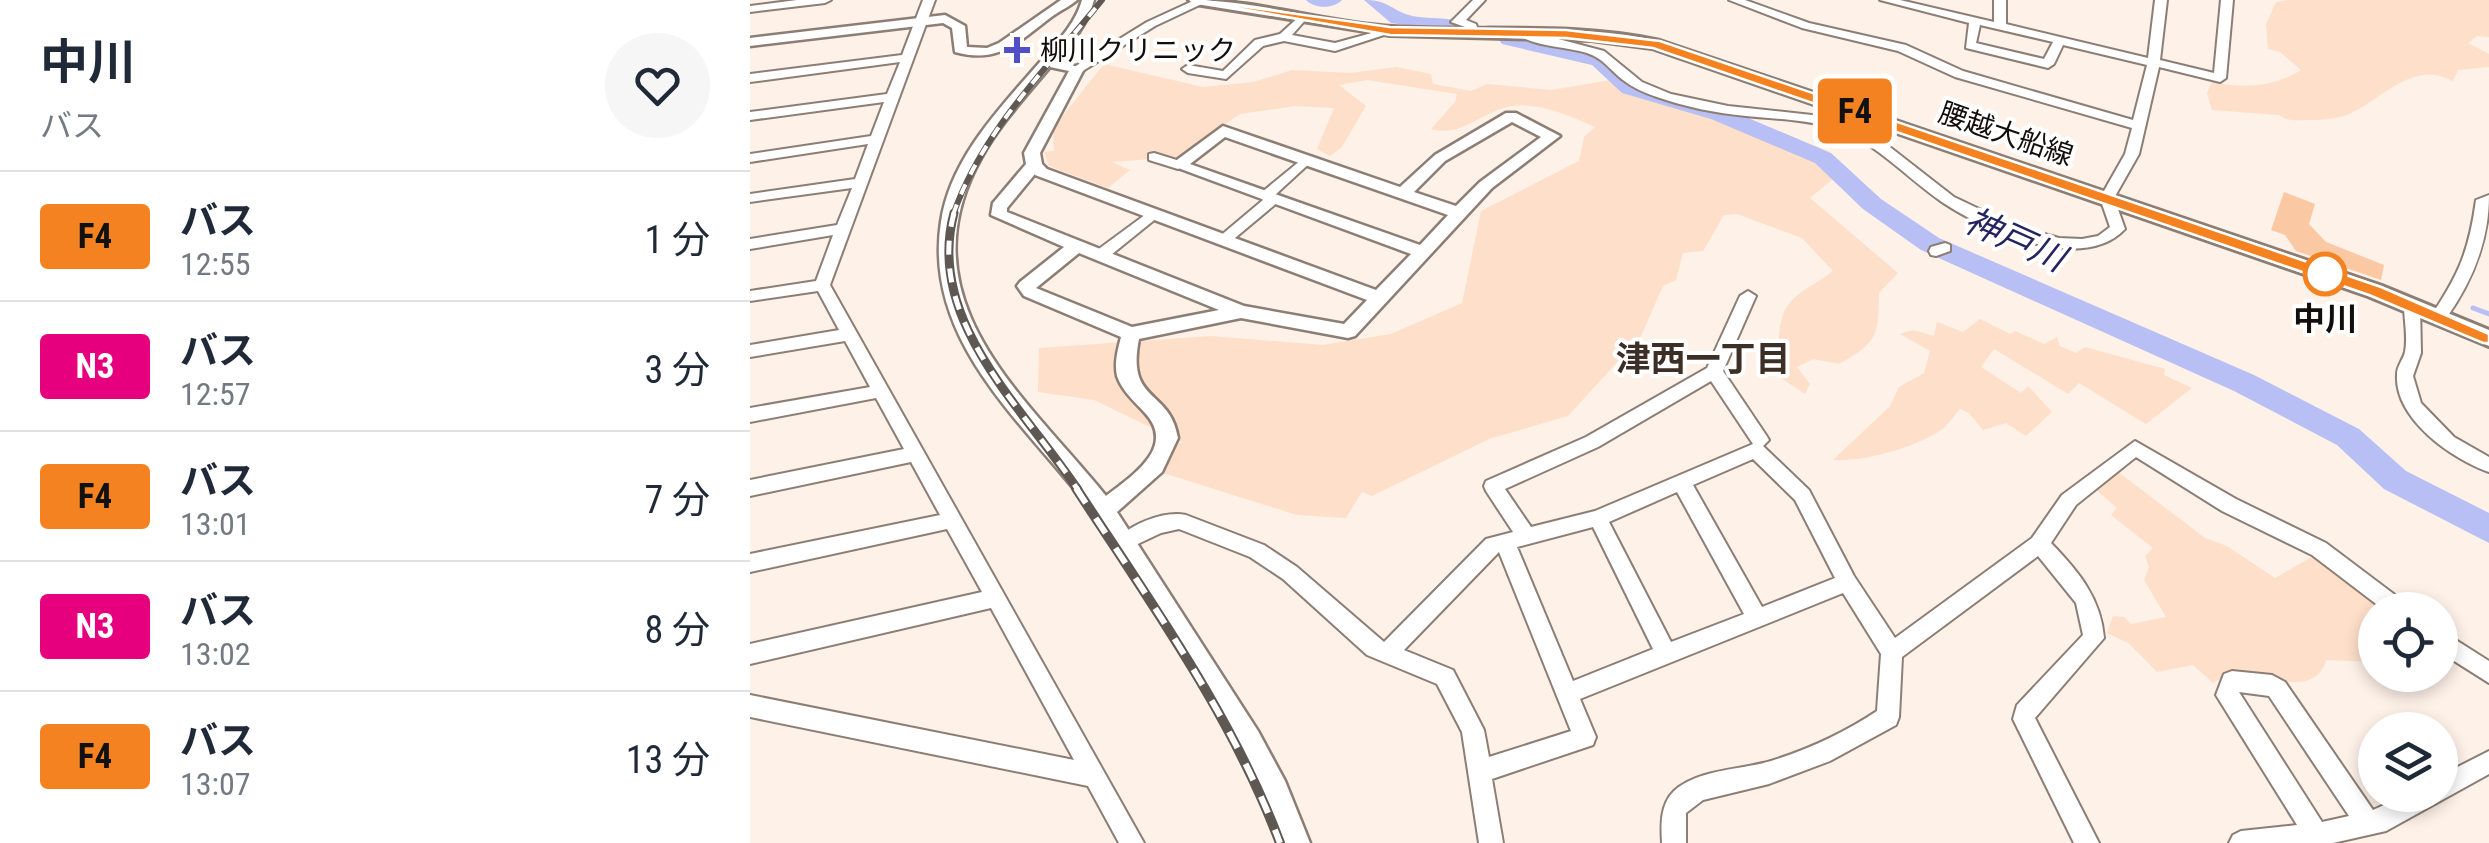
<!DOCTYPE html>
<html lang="ja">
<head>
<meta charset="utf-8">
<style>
	body { margin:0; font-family:"Roboto Condensed","Noto Sans JP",sans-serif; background:#f6f6f7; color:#1f2937; height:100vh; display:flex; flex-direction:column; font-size:38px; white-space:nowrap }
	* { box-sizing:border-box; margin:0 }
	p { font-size:32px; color:#747a83 }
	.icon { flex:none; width:55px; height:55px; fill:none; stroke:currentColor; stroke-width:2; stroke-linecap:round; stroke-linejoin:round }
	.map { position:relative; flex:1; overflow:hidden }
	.drawer { display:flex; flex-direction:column; background:#fff; width:750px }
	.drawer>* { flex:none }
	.badge { padding:0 20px; border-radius:8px; font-size:35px; line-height:65px }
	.tools { position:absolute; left:1608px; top:592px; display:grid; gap:20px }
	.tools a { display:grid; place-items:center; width:100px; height:100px; border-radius:50%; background:#fff; box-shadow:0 5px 15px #0003; font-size:50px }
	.map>.badge { position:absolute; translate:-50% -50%; box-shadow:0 0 0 5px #fff }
	.round { display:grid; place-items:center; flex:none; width:105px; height:105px; border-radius:52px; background:#f6f6f7 }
	.summary { display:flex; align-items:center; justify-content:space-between; height:170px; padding:0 40px }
	h1 { font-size:48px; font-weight:700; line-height:75px }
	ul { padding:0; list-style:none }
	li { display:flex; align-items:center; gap:30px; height:130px; padding:0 40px; border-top:2px solid #e0e1e3 }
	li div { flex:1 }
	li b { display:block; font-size:38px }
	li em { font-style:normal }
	li .badge { min-width:110px; font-weight:700; text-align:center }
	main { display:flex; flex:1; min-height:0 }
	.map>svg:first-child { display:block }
	.green { fill:#fedfc9 }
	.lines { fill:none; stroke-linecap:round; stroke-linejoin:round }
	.stream { stroke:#b8bff4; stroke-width:5 }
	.river { fill:#b8bff4; fill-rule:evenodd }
	.building { fill:#fac8a3 }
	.minor-casing { stroke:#8c7e75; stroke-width:4 }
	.tertiary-casing { stroke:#8c7e75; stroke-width:5 }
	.secondary-casing { stroke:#8c7e75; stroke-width:6 }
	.minor { fill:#fff; fill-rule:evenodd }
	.tertiary { fill:#fff; fill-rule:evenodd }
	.secondary { fill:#fff; fill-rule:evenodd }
	.rail-far2-casing { stroke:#5e5752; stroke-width:6 }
	.rail-far1-casing { stroke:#5e5752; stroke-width:9 }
	.rail-casing { stroke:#5e5752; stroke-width:10 }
	.rail-far2 { stroke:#fff; stroke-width:4; stroke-dasharray:11; stroke-linecap:butt }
	.rail-far1 { stroke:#fff; stroke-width:5; stroke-dasharray:14; stroke-linecap:butt }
	.rail { stroke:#fff; stroke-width:6; stroke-dasharray:18; stroke-linecap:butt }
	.line { fill:#f58220; stroke:#fff; stroke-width:2.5 }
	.poi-dot { fill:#524fc6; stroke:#fff; stroke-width:4 }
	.stop-dot { fill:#fff; stroke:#f58220; stroke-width:5 }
	.labels { text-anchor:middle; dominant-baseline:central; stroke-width:8; stroke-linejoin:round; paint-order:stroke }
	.far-poi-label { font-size:28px; fill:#130e0b; stroke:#fff; text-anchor:start }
	.far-street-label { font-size:28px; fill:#130e0b; stroke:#fff }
	.stop-label { font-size:32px; font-weight:bold; fill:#130e0b; stroke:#fff }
	.water-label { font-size:35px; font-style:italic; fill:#252461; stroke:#fff }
	.neighbourhood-label { font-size:35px; font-weight:bold; fill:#3b2f27; stroke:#fff }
</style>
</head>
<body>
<main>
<section class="drawer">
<div class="summary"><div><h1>中川</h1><p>バス</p></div><a class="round"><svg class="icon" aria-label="heart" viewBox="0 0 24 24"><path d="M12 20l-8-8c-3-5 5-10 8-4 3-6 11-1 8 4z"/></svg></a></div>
<ul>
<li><span class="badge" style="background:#f58220;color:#111">F4</span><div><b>バス</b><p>12:55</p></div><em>1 分</em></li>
<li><span class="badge" style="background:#e6007e;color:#fff">N3</span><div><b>バス</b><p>12:57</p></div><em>3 分</em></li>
<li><span class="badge" style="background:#f58220;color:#111">F4</span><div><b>バス</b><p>13:01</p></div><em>7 分</em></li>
<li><span class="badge" style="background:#e6007e;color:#fff">N3</span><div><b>バス</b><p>13:02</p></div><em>8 分</em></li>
<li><span class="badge" style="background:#f58220;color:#111">F4</span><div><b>バス</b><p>13:07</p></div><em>13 分</em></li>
</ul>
</section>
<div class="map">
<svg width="1739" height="843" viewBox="0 0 1739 843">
	<rect width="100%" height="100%" fill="#fdf1e8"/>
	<g class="green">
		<path d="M1538 0H1739V37L1727 36 1718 43 1739 54V67L1708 70 1703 81C1664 61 1637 94 1605 111 1592 119 1574 120 1559 120 1547 120 1539 122 1529 115L1462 110 1457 93 1462 82C1492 89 1525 87 1551 70L1530 52 1518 49 1516 24 1526 2Z"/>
		<path d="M354 64 453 87 503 82 542 70 600 73 646 67 681 74 683 84 721 91 737 84 802 90 861 80 894 96 980 122 1069 164 1083 179 1060 198 1148 273 1129 293C1128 335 1129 342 1089 364L1063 359 1047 367 1060 384 1055 394 1009 363 1017 350 1029 342C1030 295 1050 296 1083 271L1052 238 987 214 974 215 953 251 933 253 926 280 913 286 891 336 818 416 739 439 622 496 612 492 596 518 547 515 407 471 426 442 433 443 344 400 288 392 289 348 461 336 573 345 641 334 712 303 731 211 829 161 834 137 845 127C818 115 784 99 754 108 726 116 711 137 681 129L705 102 707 94 617 80 589 85 616 106 592 147 580 156 567 149 584 108 545 106 490 114 426 157 362 162 380 170 358 188 299 166 294 152 304 151 303 128Z"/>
		<path d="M1230 319 1260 334 1265 331 1294 344 1307 337 1310 346 1326 353 1335 347 1415 369 1414 375 1442 388 1396 424 1329 383 1318 394 1244 349 1231 367 1271 393 1278 386 1302 412 1276 436 1256 423 1233 430 1219 413 1210 409C1205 415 1199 423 1194 428 1168 447 1115 462 1083 460L1140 406 1149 387 1174 373 1180 351 1150 334 1163 330 1184 336 1187 322 1213 332Z"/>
		<path d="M1367 471 1455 538 1477 546 1525 578 1569 553 1645 610H1625V662L1576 660C1565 702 1505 671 1478 675 1476 675 1465 682 1463 683L1443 665 1407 672 1378 643 1357 633 1363 616 1374 617 1381 624 1416 617 1394 580 1399 567 1395 556 1403 548 1361 515 1367 508 1344 488Z"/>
	</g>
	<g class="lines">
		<path class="stream" d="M1723 308 1739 314"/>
		<g class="river">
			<path d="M556 0H592C584 9 564 9 556 0Z"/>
			<path d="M614 0C634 0 636 5 653 13 673 22 701 13 718 27L708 33 641 23Z"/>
			<path d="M759 34 856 56 888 83 977 109 1081 153 1131 199 1189 238 1504 375 1609 429 1656 471 1739 513V543L1634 489 1587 445 1484 391 1171 250 1113 209 1065 163 961 119 872 93 842 65 752 44 749 40Z"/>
		</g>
	</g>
	<path class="building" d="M1534 192 1565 204 1559 224 1576 242 1634 265 1631 280 1546 251 1535 235 1521 230Z"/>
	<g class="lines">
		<g class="minor-casing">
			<g id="minor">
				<path d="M47 0H81L75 3 0 12V6Z"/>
				<path d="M173 0H185L80 285 394 843H369L338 786 0 717V695L324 760 241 608 0 664V644L232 592 197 529 0 572V554L190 515 161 462 0 496V480L154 449 126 398 0 422V408L120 387 95 341 0 357V345L89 330 68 291 0 301V291L66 281 83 235 0 249V239L87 225 102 188 0 202V194L105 179 118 144 0 162V154L121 136 134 102 0 120V112L137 94 150 62 0 82V74L152 55Z"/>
				<path d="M445 0 458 1 405 26 331 72 321 69 397 22Z"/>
				<path d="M723 0H735L716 20 726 24 729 33 723 37 719 35 715 27 701 22Z"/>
				<path d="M979 0H995L1059 23 1156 45 1213 71 1383 120 1397 65 1313 45 1304 64 1298 68 1216 48 1219 23 1130 0H1150L1244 22V0H1256V24L1398 58 1405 0H1417L1410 60 1464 73 1471 0H1483L1476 78 1470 82 1409 67 1389 154 1364 198 1375 229C1333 274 1235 231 1192 202 1154 176 1125 140 1079 127 1052 119 1024 119 996 116 966 113 935 107 907 97 895 93 883 88 873 80 860 70 853 58 837 53 813 46 785 47 764 33L770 29 854 51 892 82 921 94 978 106 1062 115 1107 127 1136 144 1204 197 1265 226 1309 238 1332 239 1348 236 1360 227 1350 198 1375 154 1382 128 1205 77 1148 51 1052 28ZM1230 25 1303 42 1294 59 1226 43Z"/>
				<path d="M552 14 558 17 542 35 585 43 640 28 646 31 585 51 534 41 513 46 476 79 438 73 432 69 438 65 473 71 505 40 530 34Z"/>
				<path d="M404 153 433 162 435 165 428 169 399 160V154Z"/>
				<path d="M556 156 563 160 525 195 530 199 528 202 479 243H469V237L513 200 509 196 511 193Z"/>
				<path d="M1739 195C1739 242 1722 282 1695 320H1683L1681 316C1709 274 1719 251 1726 200Z"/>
				<path d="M403 209 410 214 408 217 356 259H346L343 255 346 251Z"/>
				<path d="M1195 243 1200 245V251L1186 256 1181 255 1179 251 1181 247Z"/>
				<path d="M998 291 1006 296 973 371 1016 435 1019 440 1013 446 1059 490 1104 576 1145 638 1282 538 1312 495 1385 441 1486 499 1576 543 1657 604 1660 610H1634L1562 555 1472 511 1386 457 1326 505 1301 543C1328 571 1351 598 1354 638L1285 718 1349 843H1324L1263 719 1267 705 1333 635 1326 603 1288 556 1152 657 1149 717 1146 725 1080 761 1019 784 953 800 936 813V843H912C911 825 910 805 924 791 948 769 991 770 1021 761 1059 749 1094 733 1127 711L1131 654 1093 593 830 699 846 737 843 745 742 779 753 843H729L712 732 687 684 617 655 533 579 500 557 429 529 411 533 375 550 368 548 365 542C377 525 415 510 436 515L514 545 547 567 634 642 736 539 763 532 736 491 734 486 736 481 836 437 957 368 990 296ZM961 381 1003 444 845 511 781 527 755 489 848 447ZM1003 459 1045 500 1085 578 1012 607 943 485ZM927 492 994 614 921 642 859 522ZM843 527 903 649 823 681 767 547ZM749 552 821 731 739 757 734 730 703 670 654 650Z"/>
				<path d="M1662 299 1670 305 1671 353 1663 376 1671 403 1704 437 1739 457V472C1702 459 1644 419 1647 374 1647 366 1653 360 1655 352 1658 337 1654 320 1654 305Z"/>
				<path d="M1690 630 1739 661V683L1690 652Z"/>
				<path d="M1482 671 1522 675 1535 682 1623 810 1656 795H1690V776L1739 751V774L1636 831 1583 843H1479L1483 835 1491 831 1547 825 1466 695 1474 674ZM1489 692 1519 696 1599 816 1572 822Z"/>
			</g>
		</g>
		<g class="tertiary-casing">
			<g id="tertiary">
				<path d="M311 0H327C319 7 309 11 300 18 267 43 249 64 205 52L202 28 193 23 0 46V38L195 15 215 26 217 47 237 48 249 43Z"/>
				<path d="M332 0H344C338 24 322 42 306 60L334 69 290 153 292 164 297 169 626 290 661 254 420 165 473 126 650 187 685 155 756 113H766L810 136 742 188 605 336 598 338 491 318 389 339C376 404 420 388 428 438L412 472 367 512 508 731 535 781 560 843H532C509 775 470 716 433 656 408 615 384 572 358 533 293 437 171 352 191 222 200 159 250 108 290 62 306 43 325 25 332 0ZM300 67 319 71 274 153 276 164 243 203 241 215 314 247 270 282 267 286 274 296 371 337C368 349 364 363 367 376 372 391 385 402 395 413 427 447 382 476 356 496 275 396 152 300 231 158 249 125 276 96 300 67ZM762 122 791 137 730 182 706 206 664 192 695 161ZM475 137 698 215 670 245 440 164ZM285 174V175L617 300 594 324 494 306 257 212V208ZM329 253 469 310 382 327 286 288Z"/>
			</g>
		</g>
		<g class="secondary-casing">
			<path id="secondary" d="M439 0C508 0 575 23 643 27 732 32 823 22 910 41L1632 286 1739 330V346L1618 296 902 48 841 40 640 35 446 4Z"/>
		</g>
		<use href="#minor" class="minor"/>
		<use href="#tertiary" class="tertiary"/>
		<use href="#secondary" class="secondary"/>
		<g class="rail-far2-casing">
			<path id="rail-far2" d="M203 215C233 129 296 70 352 0"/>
		</g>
		<g class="rail-far1-casing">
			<path id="rail-far1" d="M204 213C175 321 274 408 328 490"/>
		</g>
		<g class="rail-casing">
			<path id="rail" d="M326 488C400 602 482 715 530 843"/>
		</g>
		<use href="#rail-far2" class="rail-far2"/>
		<use href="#rail-far1" class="rail-far1"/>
		<use href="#rail" class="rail"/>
	</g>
	<path class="line" d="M440 0H446L640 27 816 30 910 41 1631 287 1739 334V343H1733L1619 295 903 48 816 38 640 35Z"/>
	<path class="poi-dot" d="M262 35h10v10h10v10h-10v10h-10v-10h-10v-10h10z"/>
	<circle class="stop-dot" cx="1575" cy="274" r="20"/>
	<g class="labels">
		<g class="far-poi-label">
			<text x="290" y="50">柳川クリニック</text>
		</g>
		<g class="far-street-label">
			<text transform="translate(1256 134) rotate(19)">腰越大船線</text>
		</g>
		<g class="stop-label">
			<text x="1575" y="319">中川</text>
		</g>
		<g class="water-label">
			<text transform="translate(1265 240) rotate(24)">神戸川</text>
		</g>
		<g class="neighbourhood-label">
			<text x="953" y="359">津西一丁目</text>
		</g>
	</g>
</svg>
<div class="tools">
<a><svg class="icon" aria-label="locate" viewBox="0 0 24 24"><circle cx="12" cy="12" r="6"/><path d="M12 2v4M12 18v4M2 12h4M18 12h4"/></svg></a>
<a><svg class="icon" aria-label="layers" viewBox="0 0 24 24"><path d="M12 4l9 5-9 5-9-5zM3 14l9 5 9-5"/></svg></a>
</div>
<b class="badge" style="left:1105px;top:111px;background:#f58220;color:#111">F4</b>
</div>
</main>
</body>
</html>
